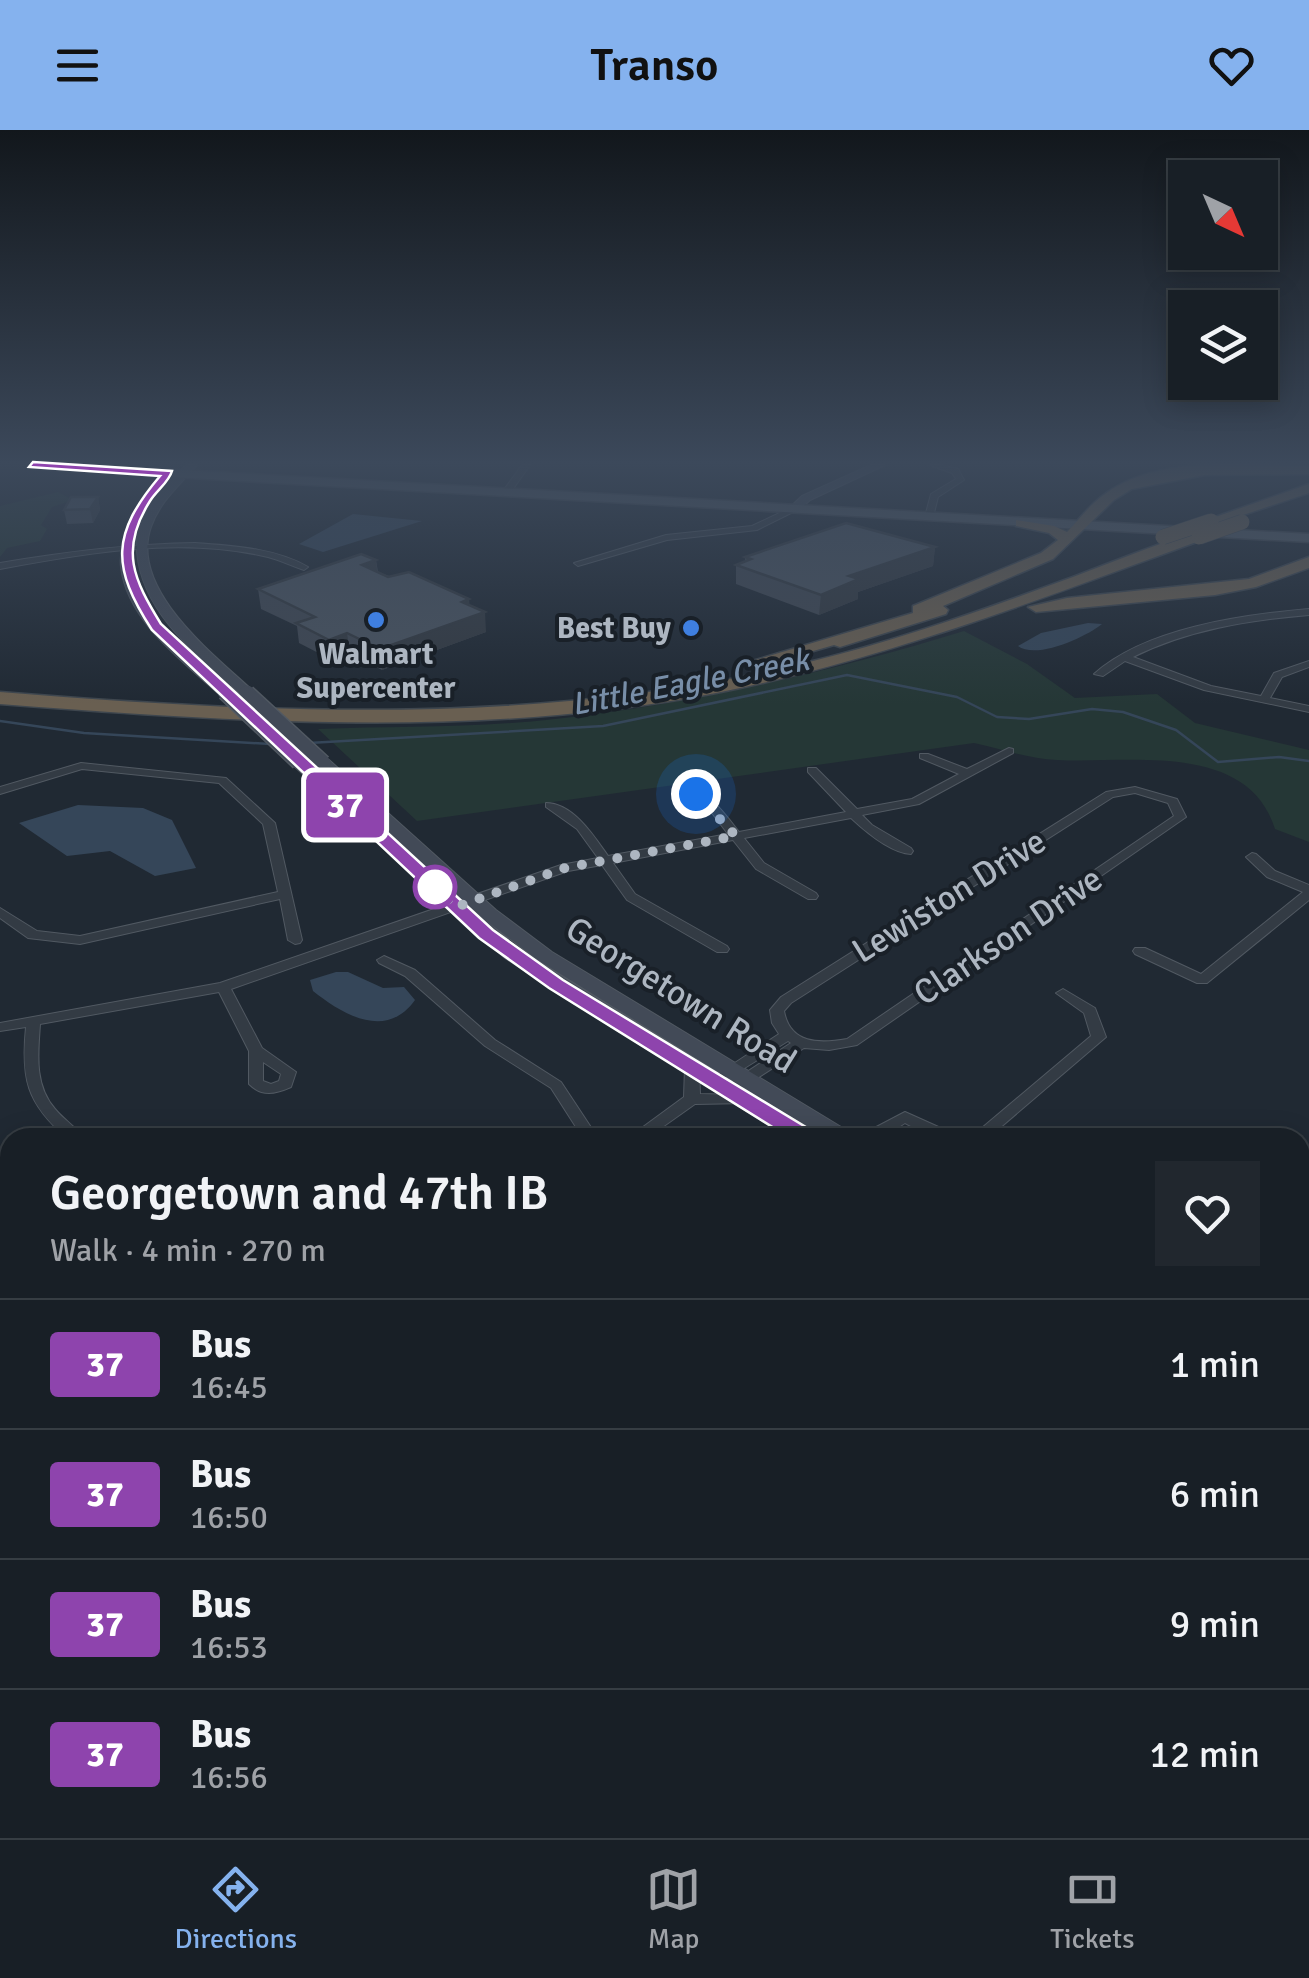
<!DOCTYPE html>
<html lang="en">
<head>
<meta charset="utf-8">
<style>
	body { margin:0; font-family:Signika,sans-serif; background:#21272e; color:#f1f3f6; height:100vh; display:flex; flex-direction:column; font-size:38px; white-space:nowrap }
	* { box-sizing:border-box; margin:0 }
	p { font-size:32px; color:#9fa2a7 }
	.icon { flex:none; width:55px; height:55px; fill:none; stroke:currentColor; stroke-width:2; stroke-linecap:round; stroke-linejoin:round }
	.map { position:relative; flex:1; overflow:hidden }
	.details { position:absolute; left:0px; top:998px; width:1310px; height:712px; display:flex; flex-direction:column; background:#181f26; border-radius:30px 30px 0 0; box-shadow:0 5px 25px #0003,0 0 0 2px #363d43 }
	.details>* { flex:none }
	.badge { padding:0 20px; border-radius:8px; font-size:35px; line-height:65px }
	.needle { width:65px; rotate:136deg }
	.tools { position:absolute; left:1168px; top:30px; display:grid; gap:20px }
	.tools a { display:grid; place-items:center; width:110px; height:110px; border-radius:0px; background:#181f26; box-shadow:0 5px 25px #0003,0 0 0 2px #363d43; font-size:50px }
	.you { position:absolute; width:50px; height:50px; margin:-25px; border:8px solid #fff; border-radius:50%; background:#1a73e8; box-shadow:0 0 0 15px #1a73e833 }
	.map>.badge { position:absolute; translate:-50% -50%; box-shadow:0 0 0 5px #fff }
	.round { display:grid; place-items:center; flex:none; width:105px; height:105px; border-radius:0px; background:#21272e }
	.headline { display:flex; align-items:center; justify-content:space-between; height:170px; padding:0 50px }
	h1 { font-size:48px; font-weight:600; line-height:75px }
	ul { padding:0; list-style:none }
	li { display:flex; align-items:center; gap:30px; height:130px; padding:0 50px; border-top:2px solid #363d43 }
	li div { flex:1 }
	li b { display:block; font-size:38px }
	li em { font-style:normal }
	li .badge { min-width:110px; font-weight:700; text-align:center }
	header { display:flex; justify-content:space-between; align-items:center; height:130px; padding:0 50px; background:#85b2ee; color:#111; font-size:45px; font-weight:600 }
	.dock { display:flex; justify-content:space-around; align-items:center; height:140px; border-top:2px solid #363d43; background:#181f26; font-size:28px; color:#9fa2a7 }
	.dock a { display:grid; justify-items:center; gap:5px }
	.dock .selected { color:#85b2ee }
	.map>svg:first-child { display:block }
	.green { fill:#253736 }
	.water { fill:#354659 }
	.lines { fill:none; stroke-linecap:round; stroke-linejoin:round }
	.stream { stroke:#354659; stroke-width:2.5 }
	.street-casing { stroke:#515962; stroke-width:2 }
	.secondary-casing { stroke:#515962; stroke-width:2 }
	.primary-casing { stroke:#3d444d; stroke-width:3 }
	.highway-casing { stroke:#3e464e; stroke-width:3 }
	.street { fill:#333b44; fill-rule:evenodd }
	.secondary { fill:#424a57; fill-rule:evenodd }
	.primary { fill:#515a64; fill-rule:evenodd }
	.highway { fill:#695f51; fill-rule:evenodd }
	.secondary-bridge-casing { stroke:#515962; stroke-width:18; stroke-linecap:butt }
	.highway-bridge-casing { stroke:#3e464e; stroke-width:16; stroke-linecap:butt }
	.secondary-bridge { stroke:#424a57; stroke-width:15 }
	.highway-bridge { stroke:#695f51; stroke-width:15 }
	.wall { fill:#3f4752 }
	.shaded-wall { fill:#333a42 }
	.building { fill:#49535f; stroke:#333a42; stroke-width:2.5 }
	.line { fill:#8e44ad; stroke:#fff; stroke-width:2.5 }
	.walk { stroke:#adb6c1; stroke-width:10; stroke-dasharray:0 18 }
	.shop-dot { fill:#3f7fe0; stroke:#192028; stroke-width:4 }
	.stop-dot { fill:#fff; stroke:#8e44ad; stroke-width:5 }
	.labels { text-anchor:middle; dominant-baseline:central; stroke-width:8; stroke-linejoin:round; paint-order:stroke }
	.far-poi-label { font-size:30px; font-weight:bold; fill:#adb6c1; stroke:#192028; text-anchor:end }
	.far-water-label { font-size:32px; font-style:italic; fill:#788ea8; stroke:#192028 }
	.street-label { font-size:35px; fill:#adb6c1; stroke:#192028 }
</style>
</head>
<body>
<header><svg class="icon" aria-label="menu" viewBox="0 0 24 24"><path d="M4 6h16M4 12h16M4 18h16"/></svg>Transo<svg class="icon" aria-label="heart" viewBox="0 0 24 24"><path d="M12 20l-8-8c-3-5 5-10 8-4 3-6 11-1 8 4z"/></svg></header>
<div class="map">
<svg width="1309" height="1708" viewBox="0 0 1309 1708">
	<rect width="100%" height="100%" fill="#202933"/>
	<g class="green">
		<path d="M58 362 73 370 52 377 41 395 47 399 40 411 7 418 0 427V376Z"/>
		<path d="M964 501 1027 534 1075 568 1157 564 1195 593 1309 620V712L1275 699C1247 610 1128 634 1057 630 1030 629 1001 619 974 613L417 691 318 599C396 596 477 598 555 589 695 573 830 542 964 501Z"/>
		<path d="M10 1204V1319L0 1307V1210Z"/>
		<path d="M10 1387V1553L0 1560V1395Z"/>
	</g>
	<g class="water">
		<path d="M353 384 422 391 323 422 299 414Z"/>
		<path d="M1088 493 1102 494C1086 507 1036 530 1018 516L1041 503Z"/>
		<path d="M78 675 143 678 172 690 196 738 155 746 110 721 67 726 19 693Z"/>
		<path d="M336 842H348L383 858 404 857 415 870C386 911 342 884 313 861L310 850Z"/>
	</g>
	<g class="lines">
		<g class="stream">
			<path d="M0 591 84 603 270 614"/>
			<path d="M309 613 603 596 847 545 957 567 997 587 1029 589 1092 579 1123 582 1176 600 1218 632 1279 627 1309 631"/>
		</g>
		<g class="street-casing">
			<g id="street">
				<path d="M522 335H530L508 366H502L501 364Z"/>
				<path d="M930 335H941L958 339 964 350 938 367 934 383 930 385 926 383 931 364 956 349 952 343Z"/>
				<path d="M790 378 797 380 757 400 667 410 578 436 574 433 666 405 752 396Z"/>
				<path d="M195 413C233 416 275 418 308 437L304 440C292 436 280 430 268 427 181 406 86 423 0 439V433C65 422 129 414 195 413Z"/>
				<path d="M1309 479V485C1249 490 1187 500 1133 527L1211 556 1261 566 1274 543 1309 531V537L1282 547 1270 568 1309 576V582L1204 560 1125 531 1103 546 1094 544C1146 498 1241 485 1309 479Z"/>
				<path d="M1009 618 1013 619V623L919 674 862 685 872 695 911 718 913 721 911 724C891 723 866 702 851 688L744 708 764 733 816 763 818 766 816 769H808L756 739 733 710 613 733 635 764 727 816 729 819 727 822H717L627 770 602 735 568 741 231 859 262 918 296 942 291 957C275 964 262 967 249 954V921L219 862 40 894C38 924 34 955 55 979 64 990 76 997 84 1008H67C26 973 21 948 26 897L0 901V893L220 853 561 735 598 728 577 699 546 677V673C573 673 594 706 608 726L728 704 709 679 681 660V656C705 656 725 684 739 702L846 682 808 642V638H816L857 679 912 669 959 644 920 628V624H928L967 639ZM263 932 281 944 279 951 271 954 263 951Z"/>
				<path d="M81 633 226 648 275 693 302 810 300 813 295 814 288 810 280 769 80 814 28 808 0 788V778L37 801 80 806 278 762 263 694 219 653 82 639 0 664V657Z"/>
				<path d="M1135 657 1177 669 1186 687 857 915 829 920 804 918 734 963H724L721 960 724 957 791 913 788 911 730 947H720L718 944 779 904 772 893 770 880 781 867 1106 662ZM1135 663 1168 673 1174 686 847 909C819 914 790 914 784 881L791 873 1113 667Z"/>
				<path d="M1252 723 1256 724 1275 741 1309 755V770L1207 853H1197L1135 824 1133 821 1135 818H1145L1201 844 1303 762 1267 747 1246 727Z"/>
				<path d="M384 826 415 840 495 910 561 952 598 1008H583L551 958 485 916 405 846 379 833 377 830Z"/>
				<path d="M1063 859 1095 878 1106 907 988 1008H970L1091 906 1084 883 1056 863Z"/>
				<path d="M692 933 699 938 700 964 742 965 750 970 747 973 695 974 647 1008H628L684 967 685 938Z"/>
				<path d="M905 982 954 1004 955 1008H934L905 993 882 1008H862L863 1004Z"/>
				<path d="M1309 1028V1043L1300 1047V1033Z"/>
				<path d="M1048 1700H1079L1082 1708H1051Z"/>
				<path d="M1135 1700H1162L1159 1708H1132Z"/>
			</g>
		</g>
		<g class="secondary-casing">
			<g id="secondary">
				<path d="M186 335H197C180 355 160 371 151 397 129 459 212 523 252 560V566H242C193 521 131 475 137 403 114 468 189 522 230 559V565H220C183 531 127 491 121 437 119 418 126 401 132 384L142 382 141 393 155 365Z"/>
				<path d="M871 335H885L810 370 797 382 787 380 802 366Z"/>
				<path d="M299 627 305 629 454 762 317 636V630H329L496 780 552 822 851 1003 854 1008H825L538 830 488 792 519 820 814 1003 817 1008H789L505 828 293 635 291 632Z"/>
				<path d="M1309 1093V1118L1300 1121V1096Z"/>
				<path d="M1300 1274 1309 1277V1302L1300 1299Z"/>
				<path d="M1300 1301 1309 1304V1331L1300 1328Z"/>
				<path d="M727 1700H766L763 1708H723Z"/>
			</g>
		</g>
		<g class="primary-casing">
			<path id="primary" d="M27 335H93L1309 404V412L33 339Z"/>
		</g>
		<g class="highway-casing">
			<g id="highway">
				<path d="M1309 336V344L1205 345 1132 359 1114 370 1053 429 943 476 948 480 946 484 840 517 834 515 758 537 749 532 913 483V476L1041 423 1058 410 1049 403 1016 396V390L1054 396 1067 402C1079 390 1090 374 1105 364 1159 324 1246 336 1309 336Z"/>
				<path d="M1309 354V363L1216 394 1204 391Z"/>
				<path d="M1194 403 1202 408 1199 411C1040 469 883 530 716 563 481 609 237 592 0 574V562C271 584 547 597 813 531 902 509 988 478 1073 447 1113 432 1153 415 1194 403Z"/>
				<path d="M1309 427V438L1256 457 1215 465 1036 482 1028 477 1067 468 1249 449Z"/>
			</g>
		</g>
		<use href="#street" class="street"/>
		<use href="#secondary" class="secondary"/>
		<use href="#primary" class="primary"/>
		<use href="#highway" class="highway"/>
		<g class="secondary-bridge-casing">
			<g id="secondary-bridge">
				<path d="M225 562 299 632"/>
				<path d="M247 563 323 633"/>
			</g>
		</g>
		<g class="highway-bridge-casing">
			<g id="highway-bridge">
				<path d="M1163 407 1211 391"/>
				<path d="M1199 407 1242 392"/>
			</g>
		</g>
		<use href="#secondary-bridge" class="secondary-bridge"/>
		<use href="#highway-bridge" class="highway-bridge"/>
	</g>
	<g class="wall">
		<path d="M98 367 100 380 93 393 67 394 64 380Z"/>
		<path d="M935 417 933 436 858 462V469L819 485 736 454V435L745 431V427Z"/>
		<path d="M376 430 378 442 470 475 486 502 382 540 350 524 332 530 299 513 297 496 261 479 258 459Z"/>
	</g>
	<g class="shaded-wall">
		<path d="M98 367 100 380 93 393 90 379Z"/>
		<path d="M935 417 933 436 858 462V469L819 485 821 465 849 446Z"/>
		<path d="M376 430 378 449 362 435Z"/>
		<path d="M469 469 471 487 485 482 486 502 382 540 380 519 462 472Z"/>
		<path d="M347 503 350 524 332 530 329 510Z"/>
	</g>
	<g class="building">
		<path d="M71 367H98L90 379 64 380Z"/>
		<path d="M846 393 935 417 849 446 859 449 821 465 736 435 751 429 745 427Z"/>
		<path d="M361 424 376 430 362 435 388 447 409 442 469 469 462 472 485 482 380 519 347 503 329 510 296 493 315 487 258 459Z"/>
		<path d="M10 1558V1700H296L302 1708H3L0 1704V1565Z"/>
	</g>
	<linearGradient id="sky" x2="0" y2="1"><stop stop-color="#12171c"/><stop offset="0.58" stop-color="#3c495b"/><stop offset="1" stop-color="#3c495b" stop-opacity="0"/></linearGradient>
	<rect width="1309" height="574" fill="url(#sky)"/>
	<path class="line" d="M33 332 172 341C169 352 157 360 150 371 119 420 134 450 161 494L493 800 563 850 814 1002V1013H798L549 858 479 808 152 500C111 437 111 404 160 346L29 337Z"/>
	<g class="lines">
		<path class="walk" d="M435 757 456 777 565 738 736 706 696 664"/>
	</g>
	<g class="shop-dot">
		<circle cx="376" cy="490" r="10"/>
		<circle cx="691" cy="498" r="10"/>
	</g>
	<circle class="stop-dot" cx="435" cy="757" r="20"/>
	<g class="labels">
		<g class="far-poi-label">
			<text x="671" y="498">Best Buy</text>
			<text x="376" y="524" text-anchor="middle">Walmart<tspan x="376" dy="34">Supercenter</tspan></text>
		</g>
		<g class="far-water-label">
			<text transform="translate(690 552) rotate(-11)">Little Eagle Creek</text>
		</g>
		<g class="street-label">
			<text transform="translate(949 766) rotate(-32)">Lewiston Drive</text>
			<text transform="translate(1008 806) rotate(-34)">Clarkson Drive</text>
			<text transform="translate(681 865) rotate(32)">Georgetown Road</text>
		</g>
	</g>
</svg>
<div class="tools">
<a><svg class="needle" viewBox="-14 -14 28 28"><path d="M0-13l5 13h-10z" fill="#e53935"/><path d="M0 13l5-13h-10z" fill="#9fa2a7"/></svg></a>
<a><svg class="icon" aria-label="layers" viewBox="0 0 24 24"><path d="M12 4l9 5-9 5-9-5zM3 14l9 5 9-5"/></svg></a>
</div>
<div class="you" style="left:696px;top:664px"></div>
<b class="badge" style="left:345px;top:675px;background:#8e44ad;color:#fff">37</b>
<section class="details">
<div class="headline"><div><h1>Georgetown and 47th IB</h1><p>Walk · 4 min · 270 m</p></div><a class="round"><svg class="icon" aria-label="heart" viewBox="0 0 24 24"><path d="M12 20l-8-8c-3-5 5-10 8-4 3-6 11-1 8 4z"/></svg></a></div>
<ul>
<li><span class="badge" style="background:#8e44ad;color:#fff">37</span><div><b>Bus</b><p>16:45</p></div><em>1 min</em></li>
<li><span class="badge" style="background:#8e44ad;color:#fff">37</span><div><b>Bus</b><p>16:50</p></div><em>6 min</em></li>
<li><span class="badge" style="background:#8e44ad;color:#fff">37</span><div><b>Bus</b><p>16:53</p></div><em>9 min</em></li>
<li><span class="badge" style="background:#8e44ad;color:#fff">37</span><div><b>Bus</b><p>16:56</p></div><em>12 min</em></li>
</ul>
</section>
</div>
<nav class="dock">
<a class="selected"><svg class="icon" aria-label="directions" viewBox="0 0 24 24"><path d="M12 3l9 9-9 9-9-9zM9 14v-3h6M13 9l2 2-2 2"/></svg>Directions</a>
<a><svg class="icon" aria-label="map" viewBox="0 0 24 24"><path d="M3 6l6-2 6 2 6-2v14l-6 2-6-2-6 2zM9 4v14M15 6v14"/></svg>Map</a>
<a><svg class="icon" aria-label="tickets" viewBox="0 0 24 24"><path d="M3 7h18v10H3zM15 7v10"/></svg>Tickets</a>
</nav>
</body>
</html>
